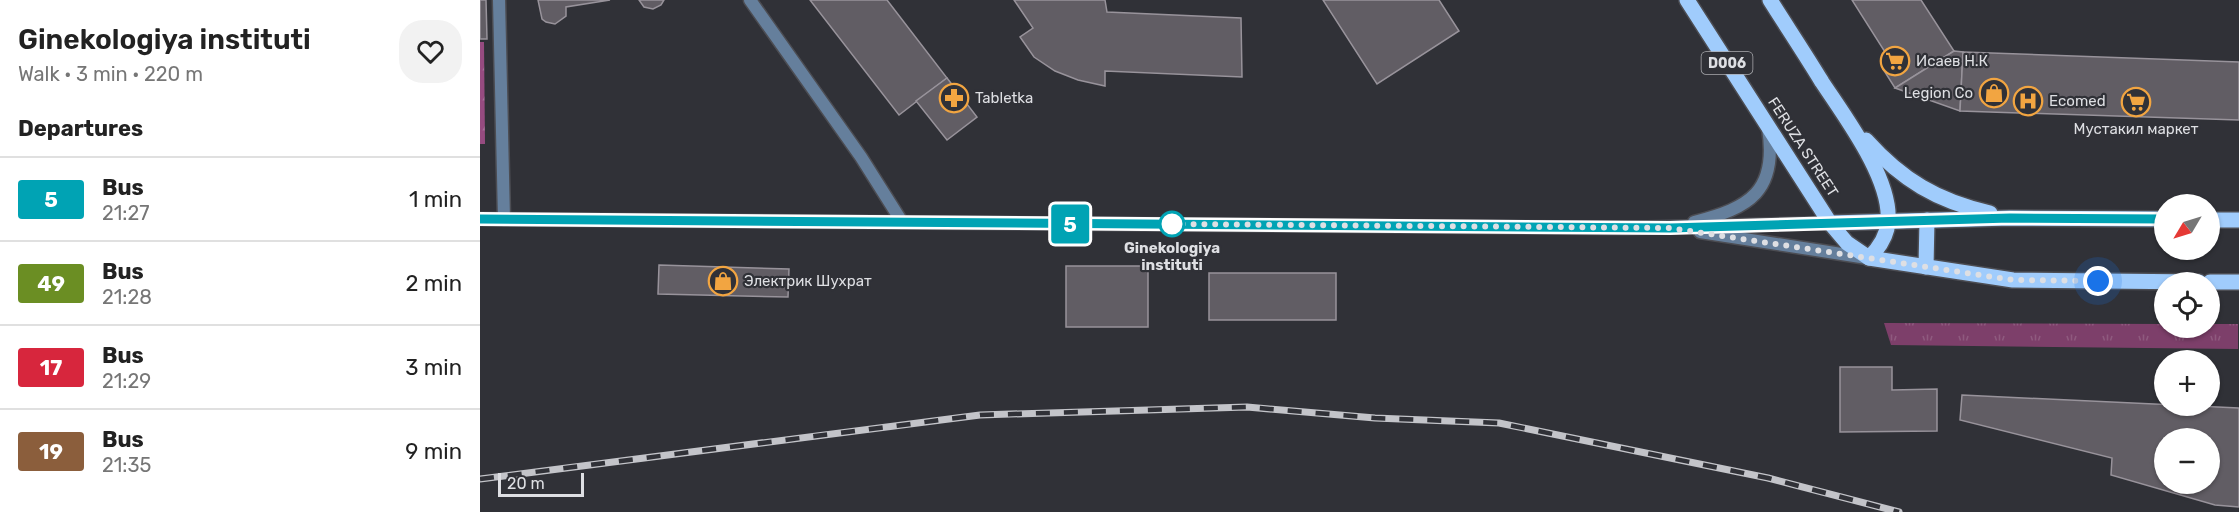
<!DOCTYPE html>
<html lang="en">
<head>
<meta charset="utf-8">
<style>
	body { margin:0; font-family:Rubik,sans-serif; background:#f2f2f2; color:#222; height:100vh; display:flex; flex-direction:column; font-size:22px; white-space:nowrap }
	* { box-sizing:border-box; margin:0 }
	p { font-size:20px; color:#767676 }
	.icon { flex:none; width:33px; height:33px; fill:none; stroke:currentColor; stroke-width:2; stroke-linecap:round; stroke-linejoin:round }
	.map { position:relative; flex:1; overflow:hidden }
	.side { display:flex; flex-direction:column; background:#fff; width:480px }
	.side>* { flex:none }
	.badge { padding:0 12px; border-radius:4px; font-size:21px; line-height:39px }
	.needle { width:39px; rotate:232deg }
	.fabs { position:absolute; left:1674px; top:194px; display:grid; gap:12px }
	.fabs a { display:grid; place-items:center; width:66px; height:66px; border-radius:50%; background:#fff; box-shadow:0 2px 4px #0004; font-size:30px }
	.scale { position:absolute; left:18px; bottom:15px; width:86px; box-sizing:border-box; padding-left:6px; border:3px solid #dedfe3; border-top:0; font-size:16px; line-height:21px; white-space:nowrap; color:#dedfe3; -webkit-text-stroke:4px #303137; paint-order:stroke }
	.you { position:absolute; width:30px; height:30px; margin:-15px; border:4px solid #fff; border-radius:50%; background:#1a73e8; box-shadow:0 0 0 9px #1a73e833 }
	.map>.badge { position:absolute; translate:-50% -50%; box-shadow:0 0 0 3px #fff }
	h2 { padding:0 18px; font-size:22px; line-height:54px }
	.round { display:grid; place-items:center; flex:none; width:63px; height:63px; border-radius:24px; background:#f2f2f2 }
	.overview { display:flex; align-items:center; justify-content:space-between; height:102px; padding:0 18px }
	h1 { font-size:28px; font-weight:600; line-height:45px }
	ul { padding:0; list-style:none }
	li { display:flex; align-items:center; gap:18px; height:84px; padding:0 18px; border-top:2px solid #e0e0e0 }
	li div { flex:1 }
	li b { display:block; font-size:22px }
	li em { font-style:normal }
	li .badge { min-width:66px; font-weight:700; text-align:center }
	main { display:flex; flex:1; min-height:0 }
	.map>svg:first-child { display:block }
	.grass { fill:url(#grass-tufts) }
	.forest { fill:url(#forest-firs) }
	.building { fill:#615d64; stroke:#98939b; stroke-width:1.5; fill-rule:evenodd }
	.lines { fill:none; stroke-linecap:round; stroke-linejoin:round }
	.service-casing { stroke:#4c4d53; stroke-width:15 }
	.tertiary-casing { stroke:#4c4d53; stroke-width:15 }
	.primary-casing { stroke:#4c4d53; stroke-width:18 }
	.service { stroke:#657f9c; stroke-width:12 }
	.tertiary { stroke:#657f9c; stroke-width:12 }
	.primary { stroke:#a0ccfc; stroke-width:15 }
	.rail-casing { stroke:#c3c4c9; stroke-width:7 }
	.rail { stroke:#303137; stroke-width:4.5; stroke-dasharray:14; stroke-linecap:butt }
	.line-casing { stroke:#fff; stroke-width:14 }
	.line { stroke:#00a3b4; stroke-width:9 }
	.walk { stroke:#dedfe3; stroke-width:6; stroke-dasharray:0 10.8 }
	.stop-dot { fill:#fff; stroke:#00a3b4; stroke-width:3 }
	.labels { text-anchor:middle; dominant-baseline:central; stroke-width:4.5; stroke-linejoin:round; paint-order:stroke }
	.shield { fill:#303137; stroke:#aaabaf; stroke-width:1.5 }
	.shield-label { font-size:14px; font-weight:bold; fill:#dedfe3 }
	.poi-label { font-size:15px; fill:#dedfe3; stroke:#303137; text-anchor:start }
	.street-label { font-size:15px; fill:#dedfe3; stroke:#303137 }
	.stop-label { font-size:15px; font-weight:bold; fill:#dedfe3; stroke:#303137 }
</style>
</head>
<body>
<main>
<section class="side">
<div class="overview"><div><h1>Ginekologiya instituti</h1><p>Walk · 3 min · 220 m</p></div><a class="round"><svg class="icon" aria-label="heart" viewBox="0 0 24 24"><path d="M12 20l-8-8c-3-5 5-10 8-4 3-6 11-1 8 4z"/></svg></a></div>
<h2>Departures</h2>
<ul>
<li><span class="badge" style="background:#00a3b4;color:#fff">5</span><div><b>Bus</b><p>21:27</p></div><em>1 min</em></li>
<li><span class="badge" style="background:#6b8e23;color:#fff">49</span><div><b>Bus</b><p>21:28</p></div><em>2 min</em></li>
<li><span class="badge" style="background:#d7263d;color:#fff">17</span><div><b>Bus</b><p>21:29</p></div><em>3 min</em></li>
<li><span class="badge" style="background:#8b5e3c;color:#fff">19</span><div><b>Bus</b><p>21:35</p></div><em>9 min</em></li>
</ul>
</section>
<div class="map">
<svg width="1759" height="512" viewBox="0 0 1759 512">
	<defs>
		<pattern id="grass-tufts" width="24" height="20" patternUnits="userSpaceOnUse" patternTransform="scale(1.5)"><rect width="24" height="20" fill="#7d3f6a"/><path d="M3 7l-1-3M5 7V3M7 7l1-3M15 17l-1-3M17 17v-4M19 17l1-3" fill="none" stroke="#8f5a7f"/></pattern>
		<pattern id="forest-firs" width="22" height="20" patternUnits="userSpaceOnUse" patternTransform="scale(1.5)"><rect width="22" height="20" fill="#964b80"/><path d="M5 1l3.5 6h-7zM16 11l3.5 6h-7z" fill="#a96d98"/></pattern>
	</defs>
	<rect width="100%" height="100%" fill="#303137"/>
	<path class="grass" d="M1404 323 1684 324V327H1730V324H1758V349L1411 345Z"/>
	<path class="forest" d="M0 42H4L5 144H0Z"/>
	<g class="building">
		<path d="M0 0H6L7 39H0Z"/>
		<path d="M58 0H130L86 7V16L75 24 66 22 62 19Z"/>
		<path d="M159 0H184L181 5 173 9 164 7Z"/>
		<path d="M330 0H407L467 78 419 115Z"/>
		<path d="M534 0H625L627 12 761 18 762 77 625 71V86L598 80 575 71 554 57 540 37 553 28Z"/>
		<path d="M843 0H959L979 31 897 84Z"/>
		<path d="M1372 0H1441L1474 51 1415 88 1403 69 1412 63Z"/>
		<path d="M1474 51 1483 52 1480 111 1415 88Z"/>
		<path d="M1483 52 1759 62V120L1480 111Z"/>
		<path d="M467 78 497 117 467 140 436 101Z"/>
		<path d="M179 265 309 269 308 297 178 294Z"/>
		<rect x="586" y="266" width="82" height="61"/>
		<rect x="729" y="273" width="127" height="47"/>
		<path d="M1360 367H1412V390L1457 389V431L1360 432Z"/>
		<path d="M1482 395 1759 408V507L1735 505 1631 475 1632 458 1480 420ZM1684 438H1730V483H1684Z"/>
	</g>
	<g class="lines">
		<g class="service-casing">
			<g id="service">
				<path d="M19 0 24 219"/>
				<path d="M270 0 381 157 422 222"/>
			</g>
		</g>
		<g class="tertiary-casing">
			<g id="tertiary">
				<path d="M0 219 1146 228 1350 223"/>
				<path d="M1214 222C1270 208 1298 191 1288 128"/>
				<path d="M1220 232 1387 258"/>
			</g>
		</g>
		<g class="primary-casing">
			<g id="primary">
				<path d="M1207 0 1350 223 1367 243 1389 258 1533 280 1719 282"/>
				<path d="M1290 0C1307 27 1325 54 1342 82 1365 117 1412 179 1408 222 1407 237 1399 248 1389 258"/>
				<path d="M1386 140C1422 180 1457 201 1510 213"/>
				<path d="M1730 220H1759"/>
				<path d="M1350 223 1530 218 1684 219"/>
				<path d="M1446 267 1447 220"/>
				<path d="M1730 282H1759"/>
			</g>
		</g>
		<use href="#service" class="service"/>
		<use href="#tertiary" class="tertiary"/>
		<use href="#primary" class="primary"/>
		<g class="rail-casing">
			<path id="rail" d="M0 479 500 415 767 407 895 418 1019 423 1288 478 1419 512"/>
		</g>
		<use href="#rail" class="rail"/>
	</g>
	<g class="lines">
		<g class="line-casing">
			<path id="line" d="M0 219 1190 228 1530 218 1684 219"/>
		</g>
		<use href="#line" class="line"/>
		<path class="walk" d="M692 224 1190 228 1533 280 1618 281"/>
	</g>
	<defs>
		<g id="supermarket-ring" transform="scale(1.5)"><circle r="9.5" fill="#303137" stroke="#f2a541" stroke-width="1.5"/><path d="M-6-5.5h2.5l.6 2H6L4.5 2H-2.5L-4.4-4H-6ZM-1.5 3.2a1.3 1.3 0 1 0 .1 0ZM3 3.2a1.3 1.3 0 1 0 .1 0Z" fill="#f2a541"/></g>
		<g id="shop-ring" transform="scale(1.5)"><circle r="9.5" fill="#303137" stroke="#f2a541" stroke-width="1.5"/><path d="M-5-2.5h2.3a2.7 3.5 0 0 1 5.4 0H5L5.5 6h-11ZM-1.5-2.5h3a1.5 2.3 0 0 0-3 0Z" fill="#f2a541"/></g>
		<g id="pharmacy-ring" transform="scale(1.5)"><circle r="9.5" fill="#303137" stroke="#f2a541" stroke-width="1.5"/><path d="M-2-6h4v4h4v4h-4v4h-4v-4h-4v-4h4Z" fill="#f2a541"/></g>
		<g id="hospital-ring" transform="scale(1.5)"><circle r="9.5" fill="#303137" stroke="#f2a541" stroke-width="1.5"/><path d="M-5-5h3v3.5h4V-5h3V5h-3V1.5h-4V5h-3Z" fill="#f2a541"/></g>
	</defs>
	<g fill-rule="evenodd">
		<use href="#supermarket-ring" x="1415" y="61"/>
		<use href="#shop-ring" x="1514" y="93"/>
		<use href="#pharmacy-ring" x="474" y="98"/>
		<use href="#hospital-ring" x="1548" y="101"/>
		<use href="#supermarket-ring" x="1656" y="102"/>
		<use href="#shop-ring" x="243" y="281"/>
	</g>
	<circle class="stop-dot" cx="692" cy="224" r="12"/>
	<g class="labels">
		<rect class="shield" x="1221.5" y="52" width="51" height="22" rx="4.5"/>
		<g class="shield-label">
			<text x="1247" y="63">D006</text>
		</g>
		<g class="poi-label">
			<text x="1436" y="61">Исаев Н.К</text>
			<text x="1493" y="93" text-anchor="end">Legion Co</text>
			<text x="495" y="98">Tabletka</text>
			<text x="1569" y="101">Ecomed</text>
			<text x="1656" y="129" text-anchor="middle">Мустакил маркет</text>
			<text x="264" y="281">Электрик Шухрат</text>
		</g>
		<g class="street-label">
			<text transform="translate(1323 147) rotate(57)">FERUZA STREET</text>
		</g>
		<g class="stop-label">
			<text x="692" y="248">Ginekologiya<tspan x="692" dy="17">instituti</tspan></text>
		</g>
	</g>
</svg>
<div class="fabs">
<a><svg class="needle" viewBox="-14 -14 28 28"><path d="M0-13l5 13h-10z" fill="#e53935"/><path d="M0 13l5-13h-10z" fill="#767676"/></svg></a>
<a><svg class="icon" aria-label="locate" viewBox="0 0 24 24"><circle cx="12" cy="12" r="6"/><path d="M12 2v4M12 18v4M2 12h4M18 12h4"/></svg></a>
<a>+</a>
<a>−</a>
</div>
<div class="scale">20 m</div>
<div class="you" style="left:1618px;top:281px"></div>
<b class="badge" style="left:590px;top:224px;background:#00a3b4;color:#fff">5</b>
</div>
</main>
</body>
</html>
